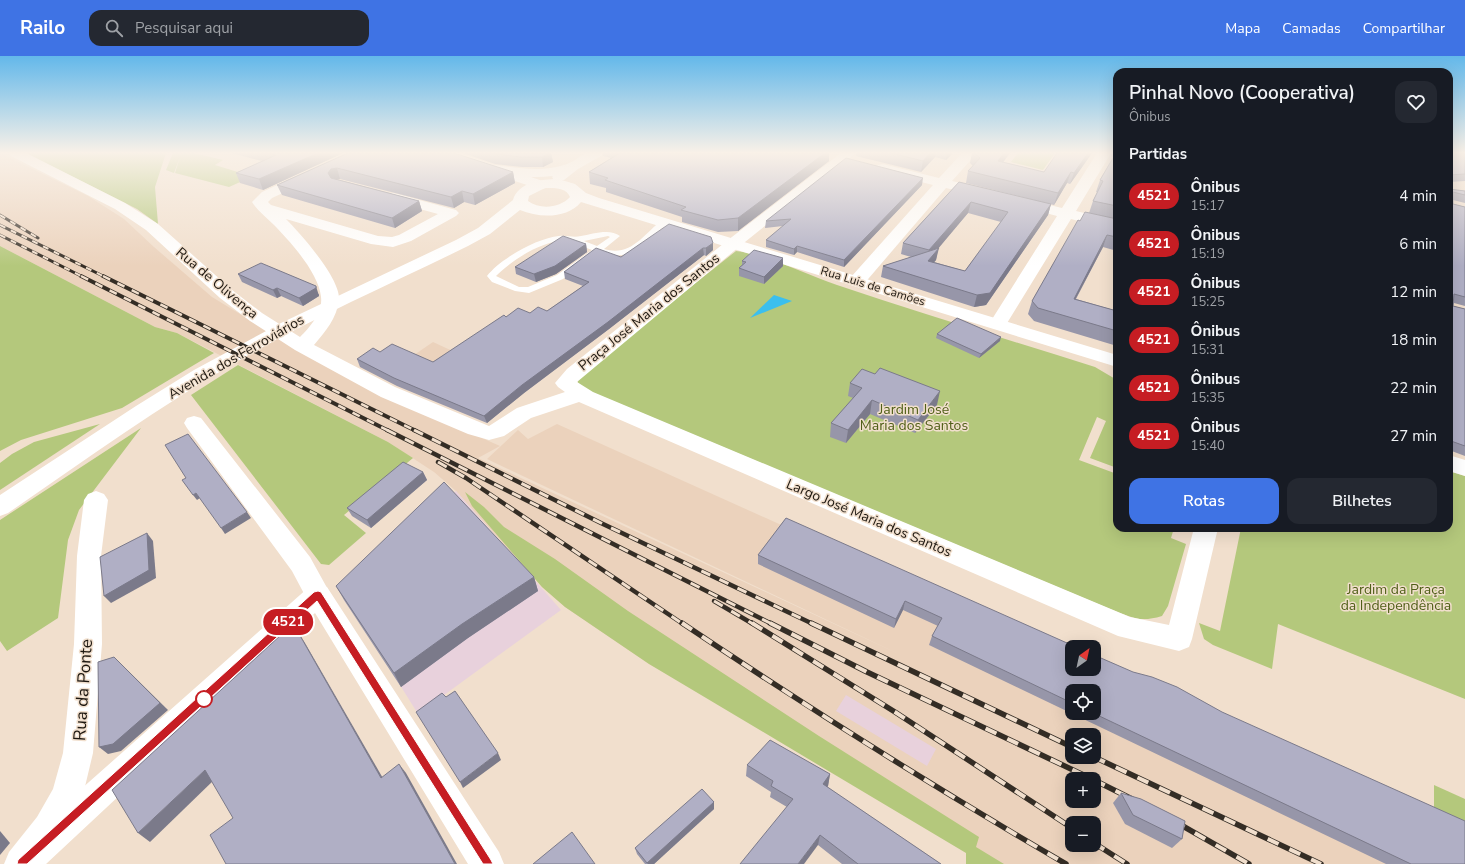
<!DOCTYPE html>
<html lang="pt">
<head>
<meta charset="utf-8">
<style>
	body { margin:0; font-family:"Nunito Sans",sans-serif; background:#242831; color:#f1f3f6; height:100vh; display:flex; flex-direction:column; font-size:15px; white-space:nowrap }
	* { box-sizing:border-box; margin:0 }
	p { font-size:13px; color:#9ea1a6 }
	.icon { flex:none; width:22px; height:22px; fill:none; stroke:currentColor; stroke-width:2; stroke-linecap:round; stroke-linejoin:round }
	.map { position:relative; flex:1; overflow:hidden }
	.details { position:absolute; left:1113px; top:12px; width:340px; height:464px; display:flex; flex-direction:column; background:#171b24; border-radius:12px; box-shadow:0 4px 16px #0002 }
	.details>* { flex:none }
	.badge { padding:0 8px; border-radius:13px; font-size:14px; line-height:26px }
	.needle { width:26px; rotate:33deg }
	.buttons { position:absolute; left:1065px; top:584px; display:grid; gap:8px }
	.buttons a { display:grid; place-items:center; width:36px; height:36px; border-radius:8px; background:#171b24; box-shadow:0 4px 16px #0002; font-size:20px }
	.map>.badge { position:absolute; translate:-50% -50%; box-shadow:0 0 0 2px #fff }
	h2 { padding:0 16px; font-size:15px; line-height:36px }
	.round { display:grid; place-items:center; flex:none; width:42px; height:42px; border-radius:12px; background:#242831 }
	.head { display:flex; align-items:center; justify-content:space-between; height:68px; padding:0 16px }
	h1 { font-size:19px; font-weight:600; line-height:30px }
	.primary-button { display:flex; gap:8px; margin-top:auto; padding:8px 16px }
	.primary-button a { flex:1; height:46px; border-radius:12px; background:#3f73e4; color:#fff; font-size:16px; font-weight:600; line-height:46px; text-align:center }
	.primary-button a+a { background:#242831; color:#f1f3f6 }
	ul { padding:0; list-style:none }
	li { display:flex; align-items:center; gap:12px; height:48px; padding:0 16px }
	li div { flex:1 }
	li b { display:block; font-size:15px }
	li em { font-style:normal }
	li .badge { min-width:44px; font-weight:700; text-align:center }
	header { display:flex; align-items:center; gap:24px; box-sizing:border-box; height:56px; padding:0 20px; background:#3f73e4; color:#fff }
	header strong { font-size:19px }
	nav { display:flex; gap:22px; margin-inline-start:auto; font-size:14px }
	.search { width:280px; height:36px; background:#242831; display:flex; align-items:center; gap:10px; box-sizing:border-box; padding:0 14px; border-radius:12px; color:#9ea1a6; font-size:15px }
	.map>svg:first-child { display:block }
	.built { fill:#ebd2bc; fill-rule:evenodd }
	.industrial { fill:#e8d1dc }
	.green { fill:#b4c87c }
	.water { fill:#3bbfee }
	.lines { fill:none; stroke-linecap:round; stroke-linejoin:round }
	.lane { fill:#fff; fill-rule:evenodd }
	.street { fill:#fff; fill-rule:evenodd }
	.secondary { fill:#fff; fill-rule:evenodd }
	.primary { fill:#fff; fill-rule:evenodd }
	.rail-far3-casing { stroke:#342d25; stroke-width:3 }
	.rail-far2-casing { stroke:#342d25; stroke-width:4 }
	.rail-far1-casing { stroke:#342d25; stroke-width:4.5 }
	.rail-casing { stroke:#342d25; stroke-width:5.5 }
	.rail-far3 { stroke:#f1dfcd; stroke-width:2; stroke-dasharray:6; stroke-linecap:butt }
	.rail-far2 { stroke:#f1dfcd; stroke-width:2.5; stroke-dasharray:8; stroke-linecap:butt }
	.rail-far1 { stroke:#f1dfcd; stroke-width:3; stroke-dasharray:10; stroke-linecap:butt }
	.rail { stroke:#f1dfcd; stroke-width:4; stroke-dasharray:12; stroke-linecap:butt }
	.wall { fill:#9796a9; fill-rule:evenodd }
	.shaded-wall { fill:#7b7a8a }
	.building { fill:#b0afc5; stroke:#7b7a8a }
	.line { fill:#c61d23; stroke:#fff }
	.stop-dot { fill:#fff; stroke:#c61d23; stroke-width:2 }
	.labels { text-anchor:middle; dominant-baseline:central; stroke-width:3; stroke-linejoin:round; paint-order:stroke }
	.far-street-label { font-size:12px; fill:#1d1710; stroke:#f1dfcd }
	.street-label { font-size:14px; fill:#1d1710; stroke:#f1dfcd }
	.park-label { font-size:14px; fill:#505f18; stroke:#f1dfcd }
	.near-street-label { font-size:17px; fill:#1d1710; stroke:#f1dfcd }
</style>
</head>
<body>
<header>
<strong>Railo</strong>
<div class="search"><svg class="icon" aria-label="search" viewBox="0 0 24 24"><circle cx="10" cy="10" r="6"/><path d="M15 15l6 6"/></svg>Pesquisar aqui</div>
<nav><a>Mapa</a><a>Camadas</a><a>Compartilhar</a></nav>
</header>
<div class="map">
<svg width="1465" height="808" viewBox="0 0 1465 808">
	<rect width="100%" height="100%" fill="#f1dfcd"/>
	<g class="built">
		<path d="M0 97 88 140 124 163 154 191 212 241 306 298 378 336 500 390 478 402 903 600 487 403 518 374 528 383 557 368 1072 600V613H1094L1465 808H1003L649 608 565 551 542 531 456 435 434 416 388 386 177 277 155 271 0 190ZM1072 635H1094V657H1072ZM1072 679H1094V701H1072ZM1072 723H1094V745H1072ZM1072 767H1094V789H1072Z"/>
		<path d="M433 286 459 298 530 332 517 343 414 299Z"/>
	</g>
	<g class="industrial">
		<path d="M456 435 561 554 418 658 382 600 344 544Z"/>
		<path d="M846 639 936 693 927 710 836 655Z"/>
	</g>
	<g class="green">
		<path d="M26 97H166L155 131 158 168 137 153Z"/>
		<path d="M173 97H194L223 104 215 109 241 117 265 115 229 131 175 117 180 101 174 117 166 114Z"/>
		<path d="M1018 97H1055L1043 114 1011 106Z"/>
		<path d="M0 190 155 271 177 277 214 297 122 352 21 384 0 395Z"/>
		<path d="M736 195C769 199 805 218 837 229 923 258 1009 284 1095 311L1117 324V412L1090 402 1106 365 1097 361 1079 404 1117 418V472H1174L1171 482 1186 488 1168 550 1162 560C1139 567 1131 561 1110 553L584 333 578 327 577 321Z"/>
		<path d="M238 309 388 386 413 402 344 459 366 477 329 509 321 508 191 339Z"/>
		<path d="M100 368 0 434V407L12 398 34 386Z"/>
		<path d="M141 372 79 454 68 484 58 562 7 595 0 585V464Z"/>
		<path d="M1449 415 1465 420V643L1278 568 1272 613 1213 589 1204 583 1199 567 1220 575 1241 472H1449Z"/>
		<path d="M465 436 484 451 504 471 555 503 628 555 819 680 979 781 976 791 1004 808H966V797L649 608 565 551 542 531 472 450Z"/>
		<path d="M1434 729 1465 743V766L1434 752Z"/>
	</g>
	<path class="water" d="M774 239 792 245 750 262Z"/>
	<g class="lines">
		<path class="lane" d="M662 164H668L669 166 641 191 629 198 614 200 599 196 563 223 529 237 515 235 492 226 487 220C500 203 537 182 559 180 567 179 573 182 581 180 592 178 610 172 620 180L604 193C631 201 643 179 662 164ZM608 180 610 181 597 190 584 185ZM566 184 592 194 557 219 528 231H519L496 220C513 203 542 185 566 184Z"/>
		<g class="street">
			<path d="M9 97H26L125 147 158 168 232 234 262 257 300 281C310 271 323 256 321 241 319 217 289 184 273 168 266 161 257 154 252 146L262 136 347 97H365L363 100 272 142 268 146 271 149 378 180 392 181 399 179 438 158 387 144 385 141 387 138 392 137 397 138 456 154 459 157 456 160 411 185 393 191 371 188 286 163C300 177 341 223 339 244 337 262 325 276 314 289L395 331 489 370 517 352 565 336 558 331 555 327 567 313 728 184 841 97H856L740 190 577 326 593 336 1130 561 1169 569 1194 472H1218L1192 583 1189 591 1179 595 1118 580 579 346 531 362 504 380 489 384 468 378 381 341 295 294 250 265 220 242 146 174 115 153 11 100Z"/>
			<path d="M586 97H603L601 100 578 113 564 124 559 125 554 124 552 121 553 120C533 122 511 121 491 116L489 113 491 110 496 109C518 112 543 116 564 109 572 107 579 101 586 97Z"/>
			<path d="M962 97H977L952 125 989 134 991 137 989 140 984 141 946 132 863 229 857 230 851 229 848 225 851 221 933 129 878 115 876 112 878 109 883 108 939 122Z"/>
			<path d="M1097 97H1111L1076 155 1117 165V175L1071 163 1004 272 998 273 992 272 989 268 1057 160 1016 149 1014 146 1016 143 1021 142 1062 152Z"/>
			<path d="M194 360 201 362 310 501 331 539 327 547 318 550 309 547 292 515 187 372 184 367 187 362Z"/>
			<path d="M96 435 104 438 108 444 101 500 102 588 93 697 83 739 78 750 59 783 41 808H4L9 796 37 761 53 733 63 697 74 588 77 500 84 444 88 438Z"/>
		</g>
		<g class="secondary">
			<path d="M438 97H458L546 126 548 129 546 132 541 133 536 132 440 100Z"/>
			<path d="M1449 399 1465 404V420L1449 415Z"/>
			<path d="M318 528 327 531 499 796 504 808H468L315 557 46 808H5L10 796 309 531Z"/>
		</g>
		<path class="primary" d="M558 123 575 128 586 137 599 142 1117 299V311L581 146C567 163 539 162 520 154L490 178 468 190C391 228 312 262 238 305 158 351 84 405 8 457L0 460V439L136 350 194 314 281 267 456 184 478 172 513 144C518 126 542 123 558 123ZM545 132C554 132 566 131 570 141 560 152 540 154 528 145L529 140Z"/>
		<g class="rail-far3-casing">
			<g id="rail-far3">
				<path d="M0 159 38 182"/>
				<path d="M0 169 105 221"/>
				<path d="M0 179 83 221"/>
			</g>
		</g>
		<g class="rail-far2-casing">
			<g id="rail-far2">
				<path d="M81 220 389 375"/>
				<path d="M103 220 416 375"/>
			</g>
		</g>
		<g class="rail-far1-casing">
			<g id="rail-far1">
				<path d="M387 374 772 568"/>
				<path d="M414 374 603 468 813 568"/>
				<path d="M438 406 466 422 683 568"/>
				<path d="M714 545 753 568"/>
			</g>
		</g>
		<g class="rail-casing">
			<g id="rail">
				<path d="M682 567C807 651 935 732 1066 808"/>
				<path d="M752 567 895 656 1072 772"/>
				<path d="M770 567 867 616 1092 723"/>
				<path d="M811 567 1072 691"/>
				<path d="M1094 701 1321 808"/>
				<path d="M1094 724 1132 743"/>
				<path d="M1174 765 1249 808"/>
				<path d="M1094 787 1127 808"/>
			</g>
		</g>
		<use href="#rail-far3" class="rail-far3"/>
		<use href="#rail-far2" class="rail-far2"/>
		<use href="#rail-far1" class="rail-far1"/>
		<use href="#rail" class="rail"/>
	</g>
	<g class="wall">
		<path d="M231 97H343L263 134 240 127 236 117 262 105Z"/>
		<path d="M348 97 513 116 515 127 475 149 464 146 454 152 340 123H336L419 145 422 155 395 172 282 139 277 129Z"/>
		<path d="M463 97H551L553 106 543 111H522L495 108Z"/>
		<path d="M602 97H829V105L738 175 718 176 682 166V161L606 136V132L590 128 589 116 611 102 603 100Z"/>
		<path d="M856 97H953L946 104 935 101 921 116 856 100Z"/>
		<path d="M972 97H1010L1003 106 1044 116 1057 97H1092L1070 128 1067 127 1054 149 966 127 968 115 973 110 970 107Z"/>
		<path d="M1112 97H1117V195L1103 191 1076 243 1117 255V290L1034 265 1028 258 1032 245 1080 165 1116 163 1089 157 1093 145 1097 136H1096L1100 124 1113 101 1111 100Z"/>
		<path d="M1449 97H1465V125L1449 126Z"/>
		<path d="M959 126 1051 148 1048 159 986 249 974 251 881 221 883 210 911 201 901 198 903 187ZM968 157 1001 166 965 215 934 206 936 204 938 192Z"/>
		<path d="M922 129 844 211 797 196 794 199 766 191V184L783 170 765 172 766 165Z"/>
		<path d="M1449 133 1465 135V147L1453 144V148L1465 151V250L1454 247 1453 250 1465 253V400L1449 394Z"/>
		<path d="M713 187V194L706 200 704 199 609 273 524 337 487 367 397 330 360 311 357 303 380 296 433 306 506 261 547 255 583 230 565 223 564 216 621 201Z"/>
		<path d="M586 188 587 196 556 218 536 226 516 218 515 211Z"/>
		<path d="M783 202V210L764 228 739 220V212L742 209V205Z"/>
		<path d="M238 218 319 238V240L303 250 281 240 277 242 242 226Z"/>
		<path d="M937 278 1000 285 979 302 936 282Z"/>
		<path d="M850 327 937 349 915 377 870 358 846 387 830 381 831 367 853 342 848 340Z"/>
		<path d="M423 416 427 424 371 472 352 460 347 452Z"/>
		<path d="M786 462 1465 808H1386L929 589 932 580 938 570 903 554 894 572 758 508V499ZM1072 635 1094 657H1072Z"/>
		<path d="M534 521 538 535 468 582 401 631 344 544 336 530Z"/>
		<path d="M747 709 830 718 828 730 827 731 941 808H842L818 789 787 751 770 741 771 736 746 720Z"/>
		<path d="M1121 737 1182 783 1172 792 1125 768 1113 747Z"/>
		<path d="M714 746V753L654 808H645L637 798 635 792Z"/>
	</g>
	<g class="shaded-wall">
		<path d="M318 97H343L263 134 259 123Z"/>
		<path d="M549 97H551L553 106 543 111 542 101Z"/>
		<path d="M825 97H829V105L738 175V162Z"/>
		<path d="M930 97H936L935 101 921 116 923 105Z"/>
		<path d="M947 97H953L946 104Z"/>
		<path d="M1004 97H1010L995 117 998 105Z"/>
		<path d="M1088 97H1092L1070 128 1074 117Z"/>
		<path d="M337 112 340 123 335 124 332 127 328 117 331 113Z"/>
		<path d="M513 116 515 127 475 149 473 138Z"/>
		<path d="M1071 116 1067 127 1054 149 1058 137Z"/>
		<path d="M923 122 922 129 844 211V204Z"/>
		<path d="M462 135 464 146 454 152 451 141Z"/>
		<path d="M419 145 422 155 395 172 392 162Z"/>
		<path d="M971 146 968 157 927 206 929 194Z"/>
		<path d="M1051 148 1048 159 986 249 974 251 977 239Z"/>
		<path d="M1107 179 1103 191 1069 255 1074 243Z"/>
		<path d="M713 187V194L706 200V192Z"/>
		<path d="M586 188 587 196 556 218 536 226 534 218Z"/>
		<path d="M797 190V196L794 199V193Z"/>
		<path d="M703 192 704 199 609 273 524 337 487 367 484 360 522 329Z"/>
		<path d="M939 192 936 204 926 216 928 205Z"/>
		<path d="M783 202V210L764 228V221Z"/>
		<path d="M316 230 319 240 303 250 299 242Z"/>
		<path d="M277 232 281 240 277 242 273 234Z"/>
		<path d="M1001 281 1000 285 979 302 981 298Z"/>
		<path d="M940 335 937 349 915 377 918 364Z"/>
		<path d="M872 344 870 358 846 387 848 374Z"/>
		<path d="M423 416 427 424 371 472 367 464Z"/>
		<path d="M196 437 200 442 197 444 193 439Z"/>
		<path d="M247 456 251 462 225 478 221 472Z"/>
		<path d="M147 477 153 485 156 522 111 547 104 540Z"/>
		<path d="M534 521 538 535 468 582 401 631 394 617 462 568Z"/>
		<path d="M905 545 903 554 894 572 896 563Z"/>
		<path d="M298 576 305 587 388 731 381 722Z"/>
		<path d="M114 601 168 654 121 695 108 698 99 691Z"/>
		<path d="M498 697 501 704 463 732 460 726Z"/>
		<path d="M399 708 406 717 457 808H455Z"/>
		<path d="M205 714 215 723 150 786 138 777Z"/>
		<path d="M830 718 828 730 821 739 823 728Z"/>
		<path d="M714 746V753L654 808H648L647 807Z"/>
		<path d="M0 775 10 787 0 799Z"/>
		<path d="M820 779 818 789 804 808H798Z"/>
	</g>
	<g class="building">
		<path d="M267 97H318L259 123 236 117 276 99Z"/>
		<path d="M348 97H454L513 116 473 138 462 135 451 141 337 112 331 113 328 117 331 122 419 145 392 162 277 129Z"/>
		<path d="M491 97H549L542 101H520Z"/>
		<path d="M620 97H825L738 162 718 164 681 154 686 151 605 124 608 122 589 116Z"/>
		<path d="M891 97H930L923 105Z"/>
		<path d="M974 97H1004L998 105 1044 116 1057 97H1088L1074 117 1071 116 1058 137 968 115 980 102Z"/>
		<path d="M1116 97H1117V150L1093 145 1103 125 1100 124Z"/>
		<path d="M1449 97H1465V118L1449 119Z"/>
		<path d="M846 102 923 122 844 204 797 190 794 193 766 184 791 163 766 165Z"/>
		<path d="M959 126 1051 148 990 237 977 239 883 210 939 192 928 205 965 215 1008 156 971 146 929 194 903 187Z"/>
		<path d="M1449 133 1465 135V139L1453 136V148L1465 151V241L1454 238 1453 250 1465 253V390L1451 385 1449 364Z"/>
		<path d="M1085 156 1117 163V181L1107 179 1074 243 1117 255V275L1038 252 1032 245 1078 164 1080 165Z"/>
		<path d="M669 168 711 181 713 187 706 192H703L608 266 522 329 484 360 394 322 357 303 373 292 380 296 392 288 433 306 504 259 506 261 518 252 530 257 538 251 547 255 589 226 564 216 596 192 621 201Z"/>
		<path d="M563 180 586 188 555 210 534 218 515 211Z"/>
		<path d="M754 194 783 202 764 221 739 212 746 206 742 205Z"/>
		<path d="M261 207 316 230V232L299 242 277 232 273 234 238 218Z"/>
		<path d="M957 262 1001 281 981 298 937 278Z"/>
		<path d="M880 312 940 335 918 364 872 344 848 374 831 367 862 332 850 327 862 313 875 318Z"/>
		<path d="M188 378 247 456 221 472 196 437 193 439 182 424 186 422 165 389Z"/>
		<path d="M403 406 423 416 367 464 347 452Z"/>
		<path d="M444 426 534 521 462 568 394 617 336 530Z"/>
		<path d="M786 462 1076 591H1072V613H1094V599L1133 616 1152 621 1177 631 1222 656 1465 765V808H1411L1093 657H1094V635H1072V647L932 580 942 562 905 545 896 563 758 499Z"/>
		<path d="M147 477 149 514 104 540 100 501Z"/>
		<path d="M298 576 381 722 399 708 455 808H226L210 779 233 762 205 714 138 777 112 734 282 578Z"/>
		<path d="M114 601 160 647 113 688 99 691 98 606Z"/>
		<path d="M455 635 498 697 460 726 416 656 442 637 446 641Z"/>
		<path d="M770 684 830 718 823 728 941 808H858L820 779 798 808H740L793 743 771 730 773 725 747 709Z"/>
		<path d="M702 733 714 746 647 807 635 792Z"/>
		<path d="M1121 737 1141 743 1185 765 1182 783 1133 759Z"/>
		<path d="M572 776 595 808H533Z"/>
	</g>
	<linearGradient id="sky" x2="0" y2="1"><stop stop-color="#63b8ea"/><stop offset="0.46" stop-color="#f9f1e8"/><stop offset="1" stop-color="#f9f1e8" stop-opacity="0"/></linearGradient>
	<rect width="1465" height="210" fill="url(#sky)"/>
	<path class="line" d="M318 535 321 536 491 804 493 808H483L317 545 27 808H17L18 804 314 536Z"/>
	<circle class="stop-dot" cx="204" cy="643" r="8"/>
	<g class="labels">
		<g class="far-street-label">
			<text transform="translate(873 230) rotate(17)">Rua Luis de Camões</text>
		</g>
		<g class="street-label">
			<text transform="translate(217 227) rotate(40)">Rua de Olivença</text>
			<text transform="translate(649 256) rotate(-39)">Praça José Maria dos Santos</text>
			<text transform="translate(236 301) rotate(-30)">Avenida dos Ferroviários</text>
			<text transform="translate(869 462) rotate(23)">Largo José Maria dos Santos</text>
		</g>
		<g class="park-label">
			<text x="914" y="353">Jardim José<tspan x="914" dy="16">Maria dos Santos</tspan></text>
			<text x="1396" y="533">Jardim da Praça<tspan x="1396" dy="16">da Independência</tspan></text>
		</g>
		<g class="near-street-label">
			<text transform="translate(83 634) rotate(-86)">Rua da Ponte</text>
		</g>
	</g>
</svg>
<div class="buttons">
<a><svg class="needle" viewBox="-14 -14 28 28"><path d="M0-13l5 13h-10z" fill="#e53935"/><path d="M0 13l5-13h-10z" fill="#9ea1a6"/></svg></a>
<a><svg class="icon" aria-label="locate" viewBox="0 0 24 24"><circle cx="12" cy="12" r="6"/><path d="M12 2v4M12 18v4M2 12h4M18 12h4"/></svg></a>
<a><svg class="icon" aria-label="layers" viewBox="0 0 24 24"><path d="M12 4l9 5-9 5-9-5zM3 14l9 5 9-5"/></svg></a>
<a>+</a>
<a>−</a>
</div>
<b class="badge" style="left:288px;top:566px;background:#c61d23;color:#fff">4521</b>
<section class="details">
<div class="head"><div><h1>Pinhal Novo (Cooperativa)</h1><p>Ônibus</p></div><a class="round"><svg class="icon" aria-label="heart" viewBox="0 0 24 24"><path d="M12 20l-8-8c-3-5 5-10 8-4 3-6 11-1 8 4z"/></svg></a></div>
<h2>Partidas</h2>
<ul>
<li><span class="badge" style="background:#c61d23;color:#fff">4521</span><div><b>Ônibus</b><p>15:17</p></div><em>4 min</em></li>
<li><span class="badge" style="background:#c61d23;color:#fff">4521</span><div><b>Ônibus</b><p>15:19</p></div><em>6 min</em></li>
<li><span class="badge" style="background:#c61d23;color:#fff">4521</span><div><b>Ônibus</b><p>15:25</p></div><em>12 min</em></li>
<li><span class="badge" style="background:#c61d23;color:#fff">4521</span><div><b>Ônibus</b><p>15:31</p></div><em>18 min</em></li>
<li><span class="badge" style="background:#c61d23;color:#fff">4521</span><div><b>Ônibus</b><p>15:35</p></div><em>22 min</em></li>
<li><span class="badge" style="background:#c61d23;color:#fff">4521</span><div><b>Ônibus</b><p>15:40</p></div><em>27 min</em></li>
</ul>
<div class="primary-button"><a>Rotas</a><a>Bilhetes</a></div>
</section>
</div>
</body>
</html>
